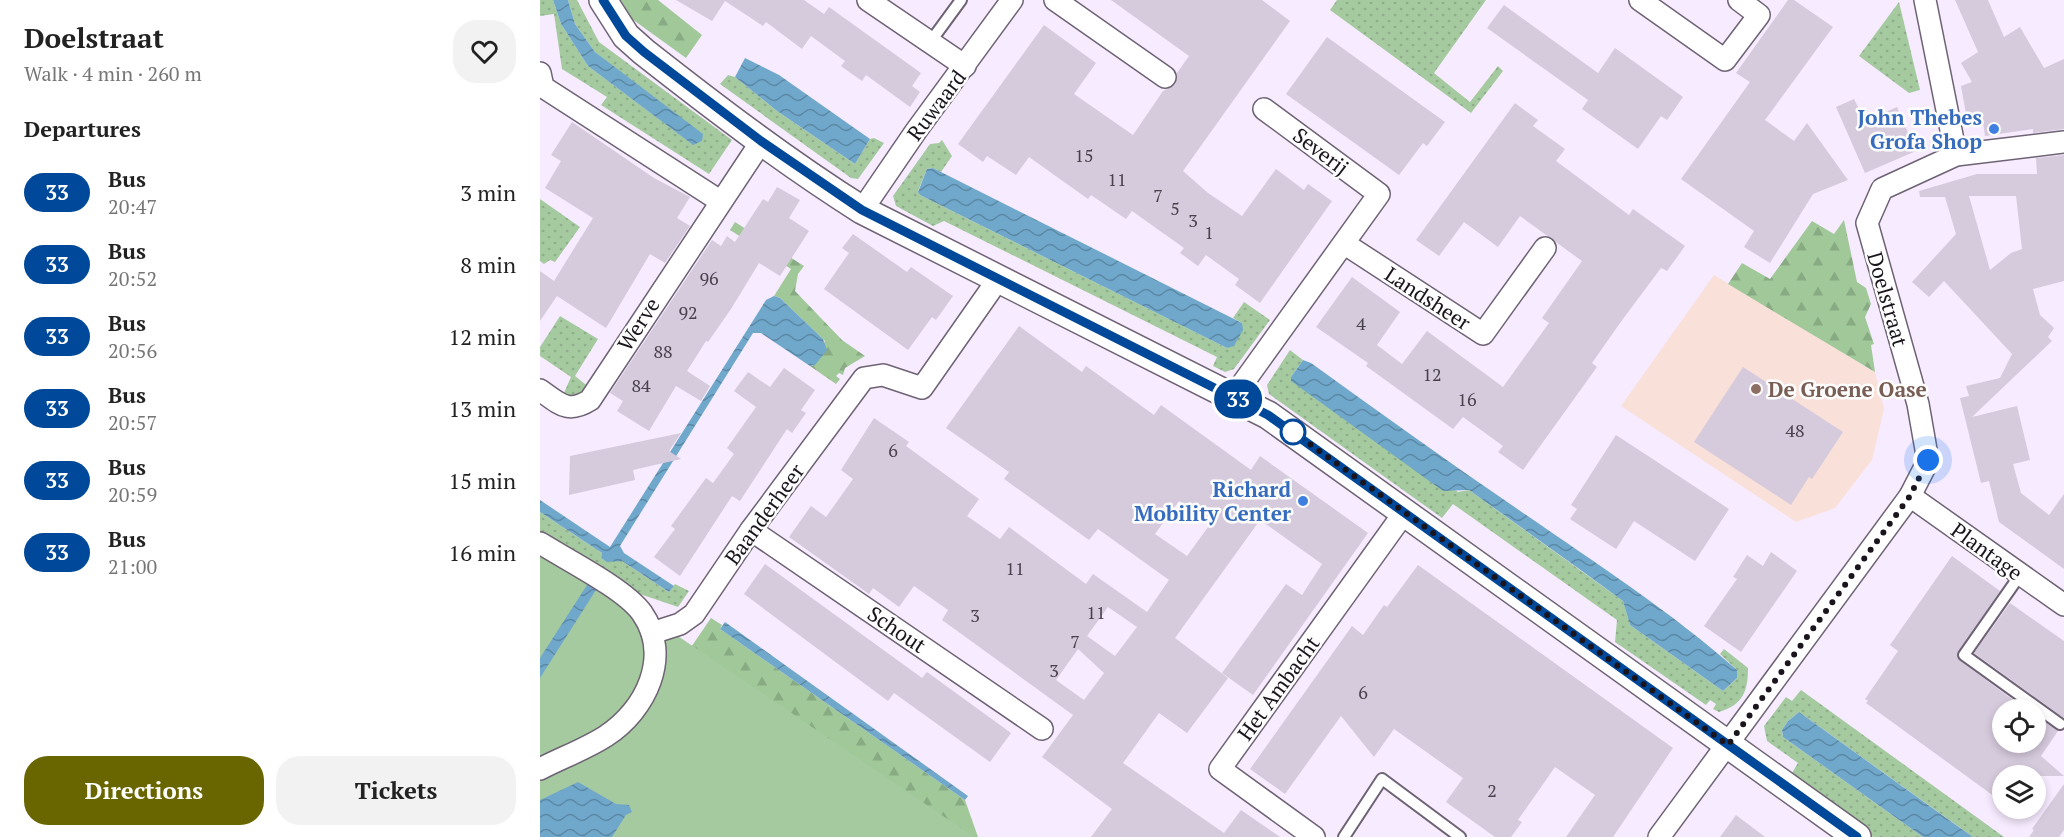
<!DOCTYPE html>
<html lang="en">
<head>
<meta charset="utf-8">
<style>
	body { margin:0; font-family:"PT Serif",serif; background:#f2f2f2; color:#222; height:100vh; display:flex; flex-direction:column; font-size:22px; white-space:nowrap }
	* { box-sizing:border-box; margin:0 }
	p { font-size:20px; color:#767676 }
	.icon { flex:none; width:33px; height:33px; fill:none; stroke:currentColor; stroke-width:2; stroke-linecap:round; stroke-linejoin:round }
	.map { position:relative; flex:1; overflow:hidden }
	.drawer { display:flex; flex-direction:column; background:#fff; width:540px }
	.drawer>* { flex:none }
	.badge { padding:0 12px; border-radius:20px; font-size:21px; line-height:39px }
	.tools { position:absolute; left:1452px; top:699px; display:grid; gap:12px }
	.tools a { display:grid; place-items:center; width:54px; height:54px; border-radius:50%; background:#fff; box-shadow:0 3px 9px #0003; font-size:30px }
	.you { position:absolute; width:30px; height:30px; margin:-15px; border:4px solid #fff; border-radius:50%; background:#1a73e8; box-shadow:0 0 0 9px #1a73e833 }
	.map>.badge { position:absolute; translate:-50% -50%; box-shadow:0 0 0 3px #fff }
	h2 { padding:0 24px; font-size:22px; line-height:54px }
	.round { display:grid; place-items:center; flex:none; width:63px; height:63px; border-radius:24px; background:#f2f2f2 }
	.overview { display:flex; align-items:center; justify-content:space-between; height:102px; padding:0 24px }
	h1 { font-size:28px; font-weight:700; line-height:45px }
	.primary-button { display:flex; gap:12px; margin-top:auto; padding:12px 24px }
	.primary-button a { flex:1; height:69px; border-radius:24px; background:#696600; color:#fff; font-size:24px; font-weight:700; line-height:69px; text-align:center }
	.primary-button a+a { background:#f2f2f2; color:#222 }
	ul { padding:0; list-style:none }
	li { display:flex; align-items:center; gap:18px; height:72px; padding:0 24px }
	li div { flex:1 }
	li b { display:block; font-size:22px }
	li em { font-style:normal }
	li .badge { min-width:66px; font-weight:700; text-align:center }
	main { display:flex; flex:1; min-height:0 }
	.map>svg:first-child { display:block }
	.education { fill:#f9e0d9 }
	.green { fill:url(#green-dots) }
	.forest { fill:url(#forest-firs) }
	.pitch { fill:#a6caa0 }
	.water { fill:url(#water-waves) }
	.building { fill:#d6cadd; fill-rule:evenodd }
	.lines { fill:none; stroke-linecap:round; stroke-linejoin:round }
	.service-casing { stroke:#6e6374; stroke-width:14 }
	.minor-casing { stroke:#6e6374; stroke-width:24 }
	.tertiary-casing { stroke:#6e6374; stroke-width:30 }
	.service { stroke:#fff; stroke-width:10 }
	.minor { stroke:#fff; stroke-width:21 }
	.tertiary { stroke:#fff; stroke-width:27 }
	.line-casing { stroke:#fff; stroke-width:14 }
	.line { stroke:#004899; stroke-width:9 }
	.walk { stroke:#1a151c; stroke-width:6; stroke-dasharray:0 10.8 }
	.shop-dot { fill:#3f7fe0; stroke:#fdfdfd; stroke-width:2 }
	.education-dot { fill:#8d6e63; stroke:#fdfdfd; stroke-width:2 }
	.stop-dot { fill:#fff; stroke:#004899; stroke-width:3 }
	.labels { text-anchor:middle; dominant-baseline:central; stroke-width:5; stroke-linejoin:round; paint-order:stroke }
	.number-label { font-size:18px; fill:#49424c }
	.street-label { font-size:21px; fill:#1a151c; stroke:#fdfdfd }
	.shop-label { font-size:21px; font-weight:bold; fill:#366cbe; stroke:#fdfdfd; text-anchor:end }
	.education-label { font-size:21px; font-weight:bold; fill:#785e54; stroke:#fdfdfd; text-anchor:start }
</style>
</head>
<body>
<main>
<section class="drawer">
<div class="overview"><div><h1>Doelstraat</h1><p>Walk · 4 min · 260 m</p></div><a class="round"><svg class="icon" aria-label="heart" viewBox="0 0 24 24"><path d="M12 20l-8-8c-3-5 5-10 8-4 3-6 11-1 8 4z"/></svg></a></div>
<h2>Departures</h2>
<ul>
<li><span class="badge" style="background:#004899;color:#fff">33</span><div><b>Bus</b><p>20:47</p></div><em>3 min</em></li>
<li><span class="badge" style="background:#004899;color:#fff">33</span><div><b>Bus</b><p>20:52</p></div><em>8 min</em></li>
<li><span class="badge" style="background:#004899;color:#fff">33</span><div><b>Bus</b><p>20:56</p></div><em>12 min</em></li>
<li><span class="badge" style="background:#004899;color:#fff">33</span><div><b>Bus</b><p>20:57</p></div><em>13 min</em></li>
<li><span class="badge" style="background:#004899;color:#fff">33</span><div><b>Bus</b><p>20:59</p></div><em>15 min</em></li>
<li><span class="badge" style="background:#004899;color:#fff">33</span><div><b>Bus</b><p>21:00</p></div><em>16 min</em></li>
</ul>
<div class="primary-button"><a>Directions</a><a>Tickets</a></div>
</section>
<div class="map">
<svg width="1524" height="837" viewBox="0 0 1524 837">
	<defs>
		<pattern id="green-dots" width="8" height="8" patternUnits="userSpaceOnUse" patternTransform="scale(1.5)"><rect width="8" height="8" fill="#a6caa0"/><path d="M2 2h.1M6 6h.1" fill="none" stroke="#8ead89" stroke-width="1.8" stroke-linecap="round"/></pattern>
		<pattern id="forest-firs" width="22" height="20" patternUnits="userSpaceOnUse" patternTransform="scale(1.5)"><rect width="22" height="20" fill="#a0c899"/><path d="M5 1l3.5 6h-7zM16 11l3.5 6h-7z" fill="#89ab83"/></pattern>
		<pattern id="water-waves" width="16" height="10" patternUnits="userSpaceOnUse" patternTransform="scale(1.5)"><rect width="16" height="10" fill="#70a8cb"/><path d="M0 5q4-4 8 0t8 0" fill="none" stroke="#5b88a4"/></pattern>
	</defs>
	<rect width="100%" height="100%" fill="#f7ebff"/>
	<path class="education" d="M1174 275 1335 372 1344 409 1332 460 1295 508 1256 522 1081 406Z"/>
	<g class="green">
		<path d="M0 0H13L21 24 48 66 152 144 162 141 55 52 35 24 28 0H37L59 42 192 140 169 174 61 105 67 97 22 69 14 14 0 16Z"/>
		<path d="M797 0H946L894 73 930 102 958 66 963 71 931 113 790 10Z"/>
		<path d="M1359 2 1380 90 1369 93 1319 56Z"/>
		<path d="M188 75 195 77 237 111 315 164 330 139 334 138 344 143 318 179 311 178 180 84Z"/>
		<path d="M402 140 412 156 401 172 393 168 387 169 378 191 380 195 687 348 702 323 693 318 704 302 730 320 694 369 685 372 673 366 677 357 404 221 393 226 356 206 353 196 390 144 399 143Z"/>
		<path d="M0 199 40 227 15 262 10 260 4 264 0 261Z"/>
		<path d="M20 316 58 339 35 376 50 388 32 398 23 395 31 377 0 356V347Z"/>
		<path d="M750 350 763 360 751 377 918 492 929 490 1083 601 1090 625 1183 691 1197 678V670L1180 654 1184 649 1208 668C1208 691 1203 705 1179 712L1173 709 1176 704 1170 700 1166 705 1075 642 1077 620 913 504 902 518 729 394 727 385Z"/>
		<path d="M0 512 62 553 61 558 66 561H82L129 592 135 584 149 591 138 607 91 591 0 544Z"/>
		<path d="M1261 690 1464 837H1433L1259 712 1248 721 1242 730 1243 737 1383 837H1333L1279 798 1252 773 1258 763 1227 741 1224 726 1246 697 1252 701Z"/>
	</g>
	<g class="forest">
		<path d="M81 0H118L162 35 146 58 92 19Z"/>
		<path d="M1304 220 1317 282 1326 288 1331 304 1325 317 1334 344 1331 345 1335 372 1188 284 1202 263 1230 279 1272 221 1294 234Z"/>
		<path d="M195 222 264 266 258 274 255 291 302 340 325 356 305 368 303 375 299 373 296 376 300 379 296 384 270 366H273L285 341 240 298 234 296 251 269 190 230Z"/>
		<path d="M171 618 182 625 180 629 425 800 438 837H234L123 688Z"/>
	</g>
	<path class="pitch" d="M0 548 104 613 434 837H0Z"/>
	<g class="water">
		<path d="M13 0H28L35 24 55 52 163 134 162 141 153 145 48 66 21 24Z"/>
		<path d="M205 58 239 75 330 139 315 164 237 111 195 77Z"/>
		<path d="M393 168 702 323 703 330 694 346 687 348 380 195 378 192 387 169Z"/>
		<path d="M234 296 240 298 283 339 287 350 275 365 270 366 221 333H213L80 546 84 553 134 586 129 592 82 561 67 562 61 558 62 553 0 512V500L70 547 226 300Z"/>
		<path d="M763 360 771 363C839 412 907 461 976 508 1051 560 1129 610 1197 670V678L1183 691 1090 625 1083 601 1042 571 929 490 903 491 751 381V377Z"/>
		<path d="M47 585H52L56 590 0 678V658Z"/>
		<path d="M185 622 428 796 425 800 180 629Z"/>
		<path d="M1259 712 1409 820 1433 837H1383L1243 737 1242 730 1248 721Z"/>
		<path d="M38 782 76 804 89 805 92 812 86 815 72 837H0V800Z"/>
	</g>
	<g class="building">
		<path d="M136 0H264L284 14 289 7 381 73 372 86 380 92 370 107 326 75 322 81 312 74 301 66 305 61 271 36 262 49 226 22 223 26 185 1 172 21Z"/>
		<path d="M571 0H722L750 21 643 171 668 193 702 216 736 169 764 190 768 184 792 201 720 303 695 285 699 279 666 255 658 266 640 253 644 248 592 211 586 219 551 195 548 199 489 157 476 175 447 156 443 162 418 144 504 25 556 63 534 94 593 135 623 91 635 85 637 73 649 56Z"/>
		<path d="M1248 0H1254L1293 27 1225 120 1254 141 1267 123 1308 180 1273 194 1230 263 1204 247 1214 231 1141 179 1210 82 1196 73Z"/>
		<path d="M1415 0H1448L1464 37 1480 27 1504 68 1524 59V129L1493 133V129L1445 136 1443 122 1428 125 1421 86 1432 82 1421 63 1438 52Z"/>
		<path d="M964 5 1058 73 1075 48 1143 97 1127 120 1121 116 1098 149 1042 109 1048 100 947 28Z"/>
		<path d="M787 37 905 122 887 146 883 143 859 175 746 94Z"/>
		<path d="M1314 99 1325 121 1357 107 1376 151 1325 173 1296 107Z"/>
		<path d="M975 103 998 120 993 126 1025 149 1016 161 1089 215 1093 209 1145 246 1127 271 1121 268 1080 323 1052 363 1057 367 983 470 958 452 963 446 923 417 913 429 826 366 828 363 776 327 812 277 860 312 837 345 862 364 887 331 963 387 1009 323 1002 318 1042 261 980 216 958 247 924 222 899 256 876 240Z"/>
		<path d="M32 122 114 178 150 197 137 218 150 226 125 263 110 254 66 328 17 296 0 321V271L14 281 53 218 5 188 21 161 11 155Z"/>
		<path d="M1524 155V281L1493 289 1500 315 1514 328 1508 337 1512 341 1432 417 1477 406 1490 460 1473 464 1481 493 1509 515 1524 494V569L1459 522 1449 481 1441 483 1420 398 1429 396 1426 386 1460 378 1472 354 1404 281 1389 297 1372 282 1416 234 1405 197H1380L1379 191 1437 174H1497L1496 158ZM1429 196H1476L1482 249 1471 253 1450 270Z"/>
		<path d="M237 187 260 200 249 218 269 231 240 276 219 263 191 309 168 342 166 341 147 371 170 386 161 401 136 386 109 431 77 411 83 401 70 393 172 240 181 246 187 236 195 242 223 199 228 202Z"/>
		<path d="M313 234 367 272 371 267 413 296 396 320 392 317 368 350 284 289 309 253 302 248Z"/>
		<path d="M479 326 542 372 546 366 614 415 621 405 711 470 720 456 828 533 713 695 682 673 746 584 762 595 782 564 720 520 635 638 688 678 647 733 619 713 583 763 684 833 701 810 740 837H551L572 809 502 757 533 715 402 620 408 610 374 586 359 607 333 588 329 594 249 537 271 506 286 517 313 479 301 470 334 418 369 442 366 446 439 499 427 516 460 539 469 527 546 584 553 574 607 612 629 580 558 529 549 540 464 479 469 472 406 428ZM639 501 671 523 647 556 615 534ZM568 607 597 627 575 656 547 636ZM538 649 564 673 544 700 516 680Z"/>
		<path d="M1203 367 1303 432 1272 479 1269 477 1251 505 1154 442Z"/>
		<path d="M244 368 275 390 261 410 266 413 252 433 247 429 200 501 192 496 140 576 114 557 135 529 131 526 166 478 173 483 194 454 187 448 216 407 194 391 208 372 230 387Z"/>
		<path d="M141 433 129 451 141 459 93 470 95 480 29 495 30 456Z"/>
		<path d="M1076 435 1189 509 1155 561 1094 521 1076 549 1030 519 1037 509 1031 505Z"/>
		<path d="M1231 552 1257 571 1201 652 1164 626 1197 579 1193 577 1207 555 1223 566Z"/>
		<path d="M1412 556 1460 591 1417 655 1420 661 1487 710H1462V742H1496V716L1518 731 1501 756 1524 776H1462V802L1326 703 1328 701 1325 699 1358 651 1350 645Z"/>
		<path d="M225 564 382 678 387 672 471 733 450 762 354 693 348 701 204 594Z"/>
		<path d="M878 565 1133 748 1073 837H1026L1055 795 1015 767 978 820 982 822 971 837H955L906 802 923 778 854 729 834 757 801 716 745 794 710 769 812 626 823 635 844 605 847 607Z"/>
		<path d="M1470 603 1524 641V718L1434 653Z"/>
		<path d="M1524 784V830L1519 837H1489L1494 830 1492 829Z"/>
		<path d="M1196 815 1225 837H1180Z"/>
	</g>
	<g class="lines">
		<g class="service-casing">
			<g id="service">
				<path d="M391 41 421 0"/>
				<path d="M1480 575 1424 655 1520 724"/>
				<path d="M804 837 842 779 920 837"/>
			</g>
		</g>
		<g class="minor-casing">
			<g id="minor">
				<path d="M328 0 425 66"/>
				<path d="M515 0 625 77"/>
				<path d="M1100 0 1185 60 1219 15 1199 0"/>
				<path d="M1385 0 1416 155"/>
				<path d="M0 73 3 87 180 201"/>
				<path d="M322 210 376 131 472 0"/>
				<path d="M805 244 943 334 1005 248"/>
				<path d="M0 390C20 404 28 414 50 400L221 142"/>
				<path d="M693 397 839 194 724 109"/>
				<path d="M1370 496 1524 605"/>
				<path d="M211 530 502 729"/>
				<path d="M0 543C27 560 85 589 102 613 132 656 106 710 66 736 46 749 21 758 0 769"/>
				<path d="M112 633 140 624 154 614 211 530 324 378 343 375 382 388 459 278"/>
				<path d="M774 837 680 769 864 513"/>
				<path d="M1119 837 1370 496 1388 461 1378 404 1327 223 1342 189 1416 155 1524 142"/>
			</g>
		</g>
		<g class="tertiary-casing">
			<path id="tertiary" d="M63 0 86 36 104 52C174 107 246 162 322 210L728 415 1317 837"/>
		</g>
		<use href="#service" class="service"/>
		<use href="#minor" class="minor"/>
		<use href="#tertiary" class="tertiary"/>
	</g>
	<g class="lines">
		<g class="line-casing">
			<path id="line" d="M63 0 86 36 104 52 221 141 322 210 728 415 1317 837"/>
		</g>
		<use href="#line" class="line"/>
		<path class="walk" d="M753 432 1188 745 1370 496 1388 460"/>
	</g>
	<g class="shop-dot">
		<circle cx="1454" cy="129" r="6"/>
		<circle cx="763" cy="501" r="6"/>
	</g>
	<circle class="education-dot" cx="1216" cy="389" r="6"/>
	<circle class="stop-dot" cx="753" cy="432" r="12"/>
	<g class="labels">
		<g class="number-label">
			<text x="544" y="155">15</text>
			<text x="577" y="179">11</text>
			<text x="618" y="195">7</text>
			<text x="635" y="208">5</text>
			<text x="653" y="220">3</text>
			<text x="669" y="232">1</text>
			<text x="169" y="278">96</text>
			<text x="148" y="312">92</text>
			<text x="821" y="323">4</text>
			<text x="123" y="351">88</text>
			<text x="892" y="374">12</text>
			<text x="101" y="385">84</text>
			<text x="927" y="399">16</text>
			<text x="1255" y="430">48</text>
			<text x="353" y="450">6</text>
			<text x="475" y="568">11</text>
			<text x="556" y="612">11</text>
			<text x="435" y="615">3</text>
			<text x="535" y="641">7</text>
			<text x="514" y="670">3</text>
			<text x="823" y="692">6</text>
			<text x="952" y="790">2</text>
		</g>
		<g class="street-label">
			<text transform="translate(396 105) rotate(-53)">Ruwaard</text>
			<text transform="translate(781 151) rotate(37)">Severij</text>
			<text transform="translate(888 298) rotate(33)">Landsheer</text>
			<text transform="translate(1348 299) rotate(74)">Doelstraat</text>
			<text transform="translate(98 324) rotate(-57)">Werve</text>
			<text transform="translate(224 514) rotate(-54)">Baanderheer</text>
			<text transform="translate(1447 551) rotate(36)">Plantage</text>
			<text transform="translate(357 629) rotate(34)">Schout</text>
			<text transform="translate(738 688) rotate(-54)">Het Ambacht</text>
		</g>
		<g class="shop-label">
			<text x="1442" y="117">John Thebes<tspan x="1442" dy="24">Grofa Shop</tspan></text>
			<text x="751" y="489">Richard<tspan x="751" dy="24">Mobility Center</tspan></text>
		</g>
		<g class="education-label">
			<text x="1228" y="389">De Groene Oase</text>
		</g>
	</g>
</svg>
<div class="tools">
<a><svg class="icon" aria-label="locate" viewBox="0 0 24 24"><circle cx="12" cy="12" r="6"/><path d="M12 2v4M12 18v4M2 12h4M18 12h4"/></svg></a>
<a><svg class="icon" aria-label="layers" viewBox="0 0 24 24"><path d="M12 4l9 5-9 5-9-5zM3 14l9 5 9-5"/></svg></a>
</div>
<div class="you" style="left:1388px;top:460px"></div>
<b class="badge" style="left:698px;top:399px;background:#004899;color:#fff">33</b>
</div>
</main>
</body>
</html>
